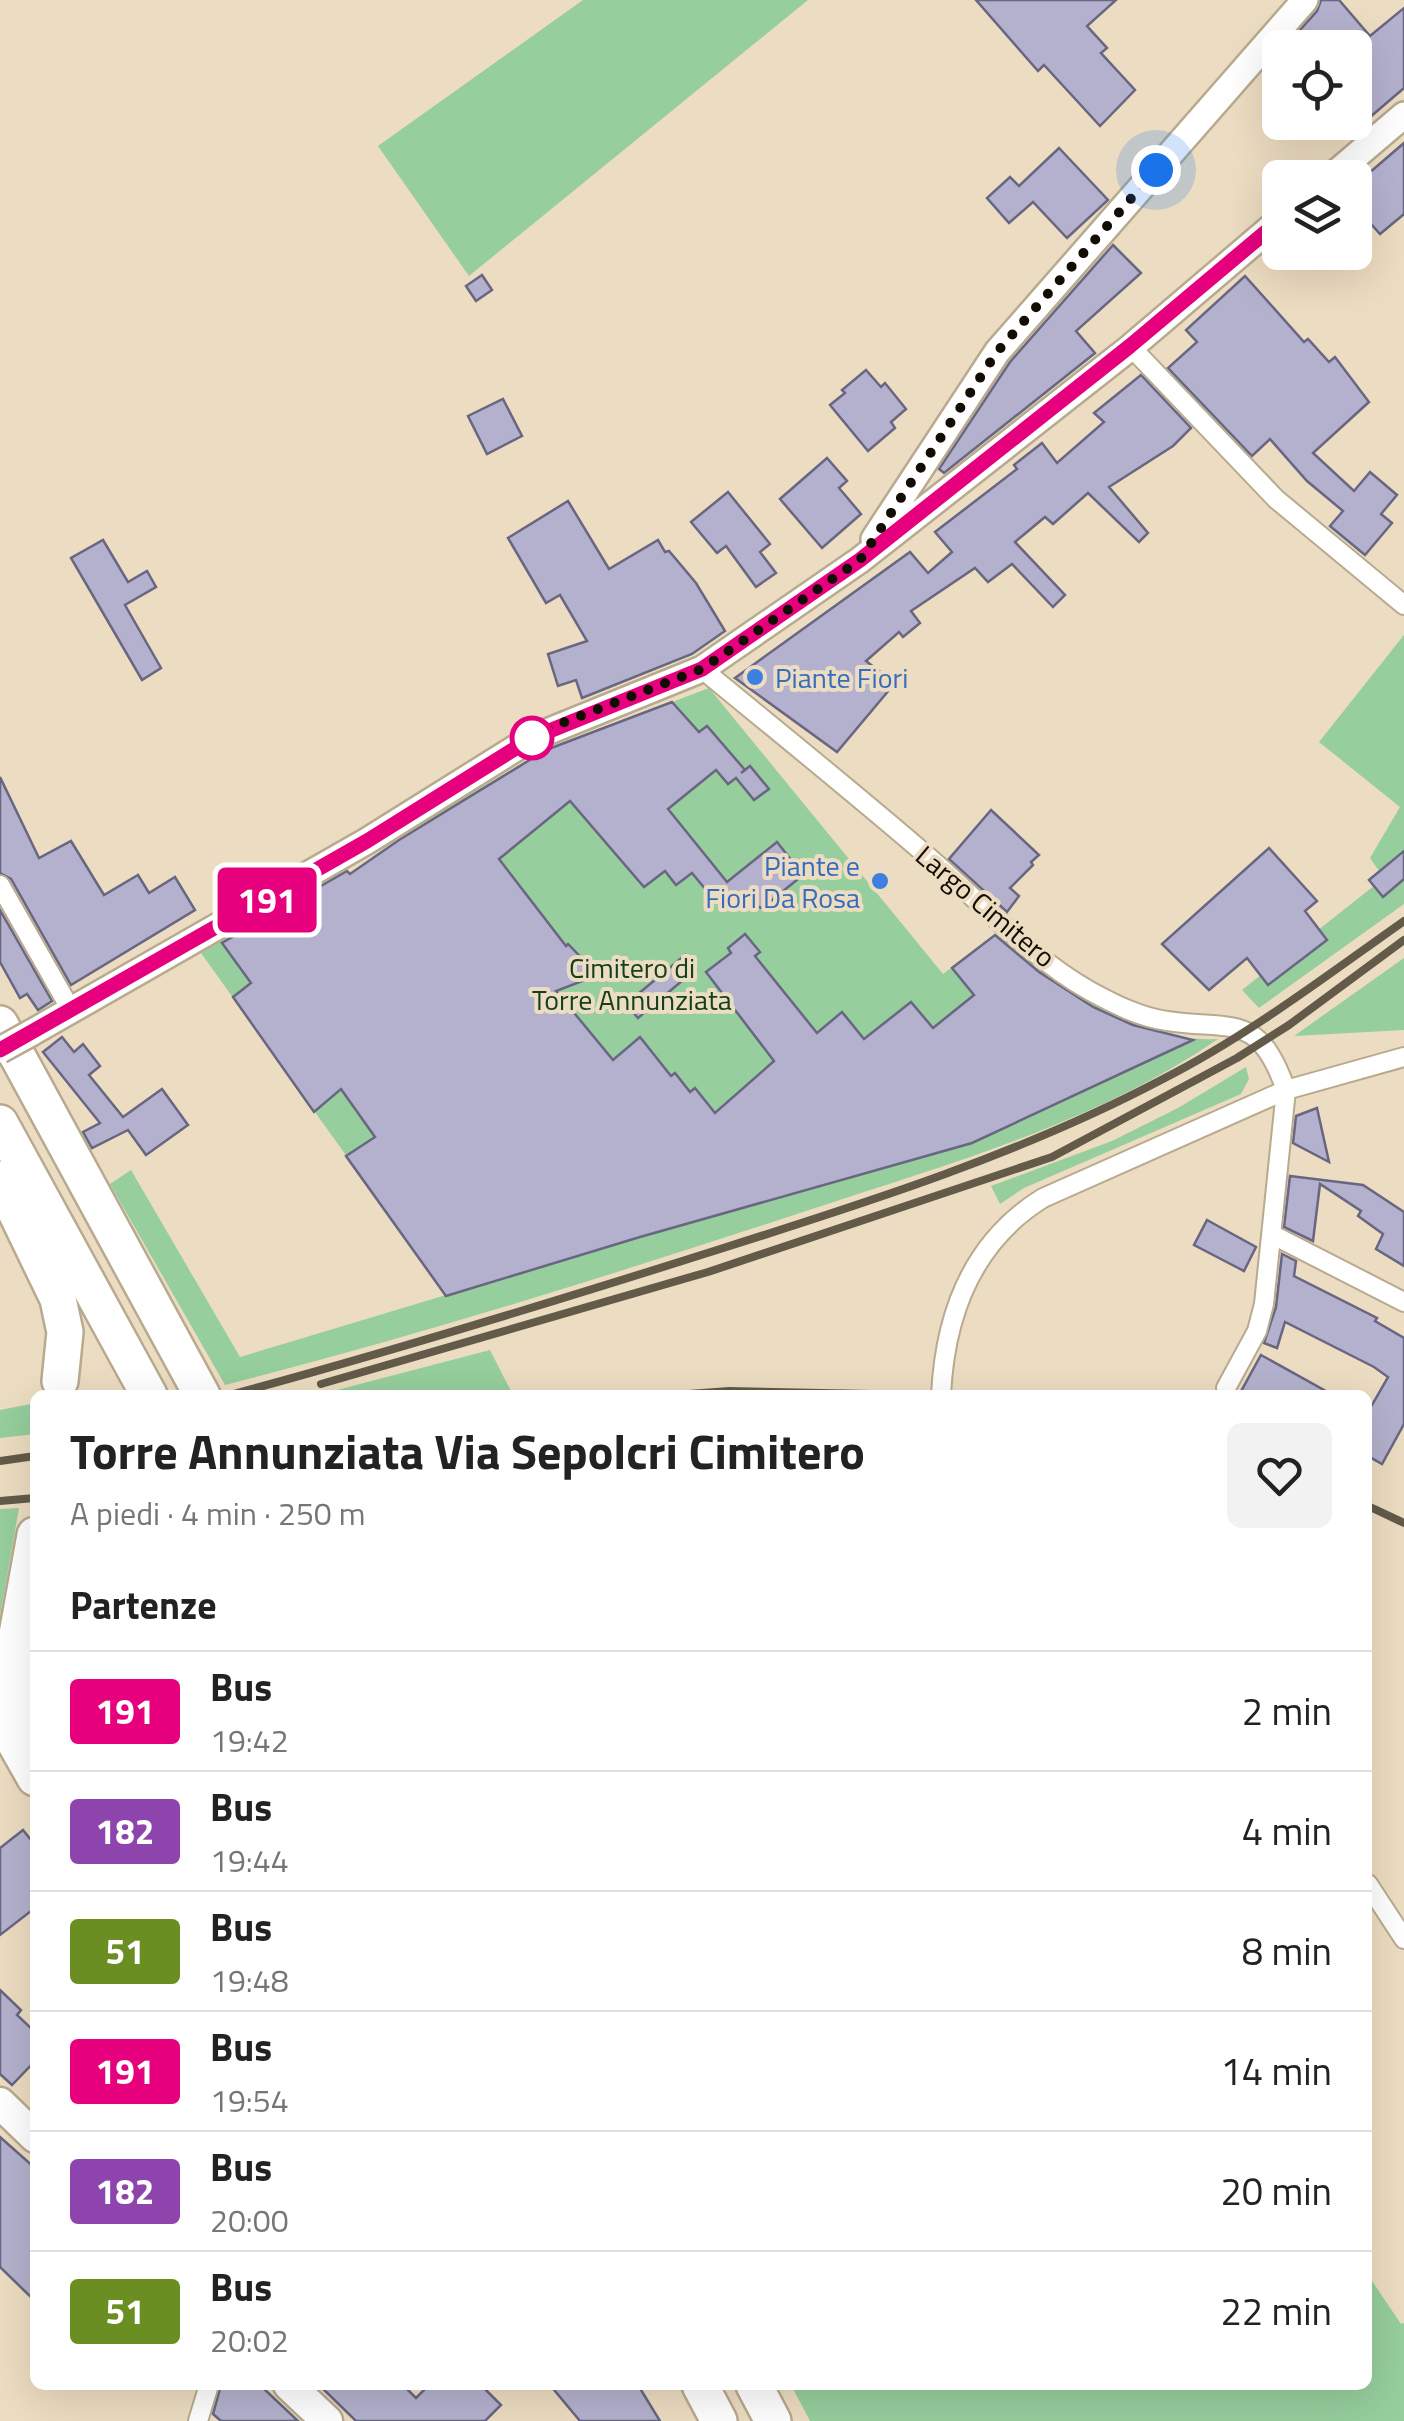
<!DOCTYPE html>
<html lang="it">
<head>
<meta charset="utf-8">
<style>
	body { margin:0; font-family:"Titillium Web",sans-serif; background:#f2f2f2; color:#222; height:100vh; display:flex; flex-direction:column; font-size:38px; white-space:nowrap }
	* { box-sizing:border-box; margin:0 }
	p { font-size:32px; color:#767676 }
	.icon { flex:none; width:55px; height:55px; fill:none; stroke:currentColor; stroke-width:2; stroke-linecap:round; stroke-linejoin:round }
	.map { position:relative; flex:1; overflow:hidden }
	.details { position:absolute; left:30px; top:1390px; width:1342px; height:1000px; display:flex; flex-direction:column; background:#fff; border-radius:15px; box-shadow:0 10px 40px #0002 }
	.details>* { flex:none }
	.badge { padding:0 20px; border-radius:8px; font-size:35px; line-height:65px }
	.tools { position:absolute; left:1262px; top:30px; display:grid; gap:20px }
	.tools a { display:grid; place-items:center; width:110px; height:110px; border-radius:15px; background:#fff; box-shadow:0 10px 40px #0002; font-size:50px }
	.you { position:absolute; width:50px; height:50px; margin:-25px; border:8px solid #fff; border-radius:50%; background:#1a73e8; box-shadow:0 0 0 15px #1a73e833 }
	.map>.badge { position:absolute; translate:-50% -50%; box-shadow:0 0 0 5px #fff }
	h2 { padding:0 40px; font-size:38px; line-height:90px }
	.round { display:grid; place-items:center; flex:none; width:105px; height:105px; border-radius:15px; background:#f2f2f2 }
	.overview { display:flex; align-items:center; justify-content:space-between; height:170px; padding:0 40px }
	h1 { font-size:48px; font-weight:700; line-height:75px }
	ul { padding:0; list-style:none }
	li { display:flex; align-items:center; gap:30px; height:120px; padding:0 40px; border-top:2px solid #e0e0e0 }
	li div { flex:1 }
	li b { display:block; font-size:38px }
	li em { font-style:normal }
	li .badge { min-width:110px; font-weight:700; text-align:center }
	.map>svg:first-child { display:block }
	.green { fill:#96ce9d }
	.building { fill:#b3b1cd; stroke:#686680; stroke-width:2.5 }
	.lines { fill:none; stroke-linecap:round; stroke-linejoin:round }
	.street-casing { stroke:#b8aa8f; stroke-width:22 }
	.secondary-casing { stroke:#b8aa8f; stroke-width:30 }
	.primary-casing { stroke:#b8aa8f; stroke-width:35 }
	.highway-casing { stroke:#b8aa8f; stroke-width:40 }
	.street { stroke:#fff; stroke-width:18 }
	.secondary { stroke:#fff; stroke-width:25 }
	.primary { stroke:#fff; stroke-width:30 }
	.highway { stroke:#fff; stroke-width:35 }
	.rail { stroke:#635a4a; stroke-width:8 }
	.secondary-bridge-casing { stroke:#b8aa8f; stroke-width:30; stroke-linecap:butt }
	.secondary-bridge { stroke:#fff; stroke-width:25 }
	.line-casing { stroke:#fff; stroke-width:22 }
	.line { stroke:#e6007e; stroke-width:15 }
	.walk { stroke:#120d04; stroke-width:10; stroke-dasharray:0 18 }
	.shop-dot { fill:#3f7fe0; stroke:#ecdcc1; stroke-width:4 }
	.stop-dot { fill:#fff; stroke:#e6007e; stroke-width:5 }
	.labels { text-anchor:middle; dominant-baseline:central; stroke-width:8; stroke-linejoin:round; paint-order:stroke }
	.shop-label { font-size:28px; fill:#366cbe; stroke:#ecdcc1; text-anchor:start }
	.street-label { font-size:28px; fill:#120d04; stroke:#ecdcc1 }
	.park-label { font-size:28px; fill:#13401d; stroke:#ecdcc1 }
</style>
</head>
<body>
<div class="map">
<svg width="1404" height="2421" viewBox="0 0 1404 2421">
	<rect width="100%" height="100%" fill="#ecdcc1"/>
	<g class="green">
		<path d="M583 0H808L469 276 378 146Z"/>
		<path d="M1404 635V904L1259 1008 1242 990 1384 878 1370 858 1400 807 1319 742Z"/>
		<path d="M709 688 943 974 999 932C1062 983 1131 1044 1218 1039 1096 1123 946 1165 806 1211 614 1274 422 1335 225 1385L110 1184 131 1170 240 1357 446 1295 201 953 345 868 351 874 436 814 546 750Z"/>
		<path d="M1404 958V1030L1294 1036Z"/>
		<path d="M1246 1067 1249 1079 1241 1094 1024 1188 1000 1204 991 1186 1112 1141 1178 1108Z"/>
		<path d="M490 1350 513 1395H318Z"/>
		<path d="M35 1403V1434L0 1438V1410Z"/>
		<path d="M19 1508 0 1615V1509Z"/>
		<path d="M1368 2275 1401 2324 1404 2323V2421H810L791 2385H920L924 2390 933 2385H1368Z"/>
	</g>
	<g class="building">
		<path d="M976 0H1116L1087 26 1107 48 1101 53 1135 90 1100 126 1044 65 1038 71Z"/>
		<path d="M1321 0H1339L1370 36 1404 8V88L1355 130V48H1311L1300 30 1317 11Z"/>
		<path d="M1404 143V214L1380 234 1371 224 1355 241V185Z"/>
		<path d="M1059 148 1108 200 1067 238 1033 202 1009 223 987 198 1010 177 1019 186Z"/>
		<path d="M1113 245 1141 273 1076 331 1095 353 944 473 939 469 1010 362Z"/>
		<path d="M482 275 492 290 476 301 466 286Z"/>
		<path d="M1245 276 1304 342 1308 339 1329 362 1335 357 1369 402 1313 453 1354 491 1370 472 1397 495 1381 514 1392 523 1365 555 1330 526 1343 511 1307 481 1270 439 1252 456 1168 368 1197 342 1186 330Z"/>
		<path d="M866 370 881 387 885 383 906 409 891 422 895 428 868 451 830 405 845 393 842 390Z"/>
		<path d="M1141 375 1191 428 1173 446 1109 487 1148 533 1139 542 1088 493 1053 524 1045 517 1015 542 1065 595 1053 607 1012 564 988 582 975 568 911 611 920 623 903 637 899 632 866 661 895 683 837 752 735 678 910 552 928 573 952 552 935 532 1017 469 1014 465 1042 443 1057 463 1104 422 1094 413Z"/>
		<path d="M503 399 522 436 487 454 468 416Z"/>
		<path d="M827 458 847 481 839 488 861 514 822 548 780 499Z"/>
		<path d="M728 492 770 544 760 552 776 573 756 587 726 546 717 553 691 522Z"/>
		<path d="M568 501 609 569 658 540 665 552 669 551 696 583 725 631 692 654 582 698 576 680 558 686 548 654 587 641 560 595 546 603 508 538Z"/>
		<path d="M103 540 128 582 147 571 156 587 125 605 161 668 142 680 71 558Z"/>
		<path d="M672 702 699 732 707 726 745 770 741 773 750 766 769 789 754 800 736 778 728 784 716 770 668 809 727 882 777 842 803 875 762 908 706 890 692 873 676 885 665 871 644 887 570 801 499 859 566 946 568 944 598 975 556 991 613 1060 640 1037 671 1076 675 1073 690 1092 695 1088 715 1113 774 1061 706 972 731 953 728 948 745 934 760 952 755 956 817 1033 842 1012 864 1039 911 1002 933 1028 974 995 952 968 995 935 1039 972 1093 1007 1133 1025 1193 1040 972 1143 640 1237 446 1296 346 1156 375 1137 341 1089 314 1112 233 997 251 983 222 943 347 871 350 874 399 840 546 750Z"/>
		<path d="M0 777 39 858 71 841 104 895 138 875 149 893 175 877 195 910 71 985 11 879 0 873Z"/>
		<path d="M991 810 1039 855 1031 862 1033 865 1010 888 1019 896 1007 912 949 859Z"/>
		<path d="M1269 848 1317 901 1305 911 1327 940 1268 985 1247 958 1209 990 1162 944Z"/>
		<path d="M1404 851V879L1383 897 1369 880Z"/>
		<path d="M0 910 52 1001 38 1010 27 994 20 998 0 962Z"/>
		<path d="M685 955 696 969 638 1018 626 1004Z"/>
		<path d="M62 1037 74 1052 83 1044 100 1066 89 1075 123 1117 162 1089 188 1125 146 1155 128 1130 92 1148 83 1132 100 1123 43 1052Z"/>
		<path d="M1317 1108 1329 1162 1293 1143 1296 1116Z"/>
		<path d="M1290 1176 1363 1185 1404 1212V1266L1376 1249 1383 1234 1358 1216 1361 1211 1320 1184 1313 1241 1284 1227Z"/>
		<path d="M1207 1220 1256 1247 1244 1271 1194 1245Z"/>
		<path d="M1282 1254 1296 1261 1294 1276 1377 1318 1375 1321 1404 1338V1424L1382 1464 1368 1456V1412L1388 1377 1374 1367 1285 1322 1277 1348 1264 1343 1276 1307Z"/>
		<path d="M1261 1355 1333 1395H1239Z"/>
		<path d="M23 1830 35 1845V1908L0 1935V1848Z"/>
		<path d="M0 1990 21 2010 17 2015 35 2032V2061L12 2085 0 2074Z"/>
		<path d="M0 2137 35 2168V2301L0 2267Z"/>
		<path d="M221 2385H260L298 2421H221L213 2414Z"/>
		<path d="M319 2385H403L416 2398 429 2385H481L501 2405 485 2421H356Z"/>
		<path d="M550 2385H638L660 2421H580Z"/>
	</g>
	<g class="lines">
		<g class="street-casing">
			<g id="street">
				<path d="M1131 347 1276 499 1404 605"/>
				<path d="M702 669C776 730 852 791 925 854 978 899 1029 957 1090 991 1114 1004 1139 1017 1167 1021 1233 1031 1258 1011 1286 1090L1264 1304 1257 1331 1226 1388"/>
				<path d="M0 885 71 1010"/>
				<path d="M1273 1235 1404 1302"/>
				<path d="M941 1395C945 1314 972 1242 1043 1198L1286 1090 1404 1057"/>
				<path d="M1368 1884 1404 1939"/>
				<path d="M198 2421 209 2385"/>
			</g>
		</g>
		<g class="secondary-casing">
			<g id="secondary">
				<path d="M1330 178 1404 115"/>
				<path d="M874 539 997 352 1305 0"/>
				<path d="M31 1033 367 841 532 738 702 669 860 560 1131 347 1280 220"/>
			</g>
		</g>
		<g class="primary-casing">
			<g id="primary">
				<path d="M0 2103 35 2137"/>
				<path d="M289 2385 327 2421"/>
			</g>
		</g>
		<g class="highway-casing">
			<g id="highway">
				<path d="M0 1024 202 1395"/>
				<path d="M0 1123 149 1395"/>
				<path d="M0 1179 58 1299 65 1332 60 1381"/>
				<path d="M35 1535 6 1695 14 1741 35 1778"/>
				<path d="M35 1666 31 1691 35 1737"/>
				<path d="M700 2385 719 2421"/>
				<path d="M754 2385 773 2421"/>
			</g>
		</g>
		<use href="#street" class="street"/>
		<use href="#secondary" class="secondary"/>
		<use href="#primary" class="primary"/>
		<use href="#highway" class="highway"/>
		<g class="rail">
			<path d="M321 1384 708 1272 1052 1157 1237 1058 1289 1025 1404 940"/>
			<path d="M230 1395C394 1351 556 1301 717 1250 869 1202 1023 1153 1163 1079 1249 1035 1326 976 1404 921"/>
			<path d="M675 1395 729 1391 919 1395"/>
			<path d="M0 1461 35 1456"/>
			<path d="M0 1501 35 1498"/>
			<path d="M1368 1506 1404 1523"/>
		</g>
		<g class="secondary-bridge-casing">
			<path id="secondary-bridge" d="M0 1050 31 1033"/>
		</g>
		<use href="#secondary-bridge" class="secondary-bridge"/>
	</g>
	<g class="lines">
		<g class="line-casing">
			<path id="line" d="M0 1050 367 841 532 738 702 669 860 560 1130 346 1280 220"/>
		</g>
		<use href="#line" class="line"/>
		<path class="walk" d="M532 738 552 727 702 669 860 560 997 352 1156 170"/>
	</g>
	<g class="shop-dot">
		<circle cx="755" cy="677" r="10"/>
		<circle cx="880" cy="881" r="10"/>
	</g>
	<circle class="stop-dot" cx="532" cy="738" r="20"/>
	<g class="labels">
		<g class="shop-label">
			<text x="775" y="677">Piante Fiori</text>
			<text x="860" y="865" text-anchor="end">Piante e<tspan x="860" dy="32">Fiori Da Rosa</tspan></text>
		</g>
		<g class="street-label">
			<text transform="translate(986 906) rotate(40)">Largo Cimitero</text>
		</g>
		<g class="park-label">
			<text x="632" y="967">Cimitero di<tspan x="632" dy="32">Torre Annunziata</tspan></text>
		</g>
	</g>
</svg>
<div class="tools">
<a><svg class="icon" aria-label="locate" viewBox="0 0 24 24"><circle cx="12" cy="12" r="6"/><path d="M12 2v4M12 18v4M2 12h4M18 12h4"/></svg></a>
<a><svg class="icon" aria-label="layers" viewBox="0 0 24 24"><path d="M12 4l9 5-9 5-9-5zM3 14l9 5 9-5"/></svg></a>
</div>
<div class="you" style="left:1156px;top:170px"></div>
<b class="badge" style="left:267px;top:900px;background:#e6007e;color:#fff">191</b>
<section class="details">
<div class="overview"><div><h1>Torre Annunziata Via Sepolcri Cimitero</h1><p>A piedi · 4 min · 250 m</p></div><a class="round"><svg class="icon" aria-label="heart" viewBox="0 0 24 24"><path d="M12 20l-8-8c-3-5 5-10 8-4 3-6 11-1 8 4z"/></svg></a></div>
<h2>Partenze</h2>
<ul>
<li><span class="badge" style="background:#e6007e;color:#fff">191</span><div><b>Bus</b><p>19:42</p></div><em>2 min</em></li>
<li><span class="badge" style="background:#8e44ad;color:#fff">182</span><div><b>Bus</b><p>19:44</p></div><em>4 min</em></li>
<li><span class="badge" style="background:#6b8e23;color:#fff">51</span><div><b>Bus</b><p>19:48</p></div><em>8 min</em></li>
<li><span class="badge" style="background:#e6007e;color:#fff">191</span><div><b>Bus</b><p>19:54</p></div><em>14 min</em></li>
<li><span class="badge" style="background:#8e44ad;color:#fff">182</span><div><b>Bus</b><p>20:00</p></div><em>20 min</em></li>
<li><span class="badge" style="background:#6b8e23;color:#fff">51</span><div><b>Bus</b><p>20:02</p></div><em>22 min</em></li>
</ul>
</section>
</div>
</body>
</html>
